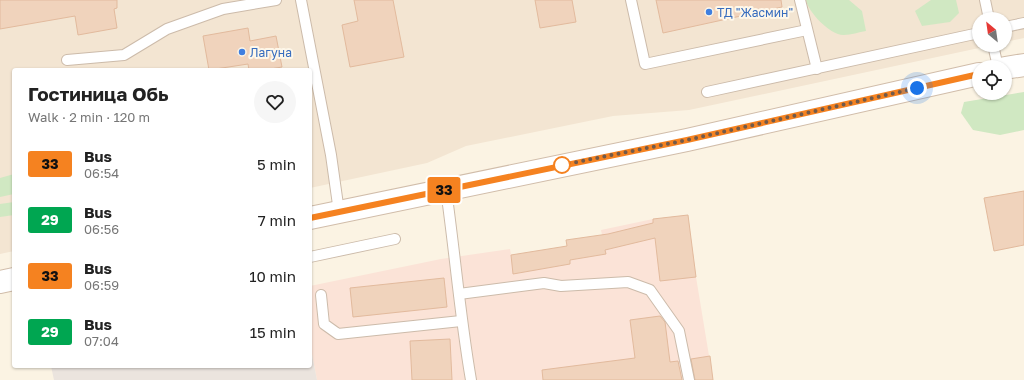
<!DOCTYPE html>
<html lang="en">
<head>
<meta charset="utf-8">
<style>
	body { margin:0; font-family:"Golos Text",sans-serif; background:#f6f6f6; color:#222; height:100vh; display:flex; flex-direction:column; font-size:15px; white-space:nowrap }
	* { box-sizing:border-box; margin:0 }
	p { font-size:13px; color:#767676 }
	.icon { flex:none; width:22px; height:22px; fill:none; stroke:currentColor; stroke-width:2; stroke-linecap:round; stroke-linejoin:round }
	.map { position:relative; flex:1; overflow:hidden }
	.panel { position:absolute; left:12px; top:68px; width:300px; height:300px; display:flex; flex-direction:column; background:#fff; border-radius:4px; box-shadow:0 1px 3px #0004 }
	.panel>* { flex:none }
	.badge { padding:0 8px; border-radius:3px; font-size:14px; line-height:26px }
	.needle { width:26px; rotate:331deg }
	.controls { position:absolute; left:972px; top:12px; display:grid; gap:8px }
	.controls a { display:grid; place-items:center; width:40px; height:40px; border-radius:50%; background:#fff; box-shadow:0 1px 3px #0004; font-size:20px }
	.you { position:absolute; width:20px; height:20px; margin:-10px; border:3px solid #fff; border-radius:50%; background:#1a73e8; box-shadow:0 0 0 6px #1a73e833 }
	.map>.badge { position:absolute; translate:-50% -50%; box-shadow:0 0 0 2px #fff }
	.round { display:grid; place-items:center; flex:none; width:42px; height:42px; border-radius:21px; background:#f6f6f6 }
	.headline { display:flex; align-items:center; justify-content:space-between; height:68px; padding:0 16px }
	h1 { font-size:19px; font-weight:700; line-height:30px }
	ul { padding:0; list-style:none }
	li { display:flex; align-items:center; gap:12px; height:56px; padding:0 16px }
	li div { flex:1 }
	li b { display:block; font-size:15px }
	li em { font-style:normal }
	li .badge { min-width:44px; font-weight:700; text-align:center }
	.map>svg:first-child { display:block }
	.residential { fill:#f3e5d2 }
	.commercial { fill:#fbe3d7 }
	.industrial { fill:#ebe4de }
	.green { fill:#d0e8c2 }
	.building { fill:#f0d3bc; stroke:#e2ba9d }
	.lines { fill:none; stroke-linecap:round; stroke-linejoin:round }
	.service-casing { stroke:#cba; stroke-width:12 }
	.secondary-casing { stroke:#d1bdaa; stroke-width:24 }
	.service { stroke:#fff; stroke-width:10 }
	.secondary { stroke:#fff; stroke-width:22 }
	.line-casing { stroke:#fff; stroke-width:9 }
	.line { stroke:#f58220; stroke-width:6 }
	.walk { stroke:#725a4a; stroke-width:4; stroke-dasharray:0 7.2 }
	.shop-dot { fill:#3f7fe0; stroke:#fef7e9; stroke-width:1.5 }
	.stop-dot { fill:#fff; stroke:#f58220; stroke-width:2 }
	.labels { text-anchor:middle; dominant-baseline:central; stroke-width:4; stroke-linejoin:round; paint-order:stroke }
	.shop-label { font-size:12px; fill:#366cbe; stroke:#fef7e9; text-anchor:start }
</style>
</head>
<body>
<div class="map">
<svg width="1024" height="380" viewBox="0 0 1024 380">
	<rect width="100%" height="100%" fill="#fbf3e3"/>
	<path class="residential" d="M0 0H1024V38L1005 42V19H979V45H993L689 110 613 116 466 146 427 163 310 188V70H14V251L0 254Z"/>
	<path class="commercial" d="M688 215 696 277 713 380H317L310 344V286L441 259 510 249 514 273 570 264V260L606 254 601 230 653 219Z"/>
	<path class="industrial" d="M310 344 317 380H54L51 366H310Z"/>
	<g class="green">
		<path d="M806 0H849L862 11 866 31C859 32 851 35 844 35 831 36 808 12 806 0Z"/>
		<path d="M931 0H956L959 13 950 22 922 26 915 11Z"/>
		<path d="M1024 92V130L1000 135 973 130 961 113 964 102Z"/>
		<path d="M14 174V194L0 197V178Z"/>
		<path d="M14 202V215L0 217V204Z"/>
	</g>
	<g class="building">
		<path d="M0 0H117V8L114 9 117 28 78 35 75 16 0 29Z"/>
		<path d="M354 0H393L404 57 350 67 342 25 358 21Z"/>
		<path d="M535 0H572L576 22 540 28Z"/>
		<path d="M656 0H781L782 7 663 33Z"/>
		<path d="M248 28 250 41 276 36 282 67 265 70H249L248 64 209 70 203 36Z"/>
		<path d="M1024 191V245L994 251 984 198Z"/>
		<path d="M688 215 696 277 660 281 655 238 605 250 606 254 570 260V264L513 274 511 255 567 246 566 240 608 234 653 223V219Z"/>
		<path d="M444 278 447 307 353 317 350 288Z"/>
		<path d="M660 316 665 322 670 362 678 361 682 380H543L542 370 635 358 630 320Z"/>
		<path d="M450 339 452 380H412L410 341Z"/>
		<path d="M710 356 713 380H695L691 359Z"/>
	</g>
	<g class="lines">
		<g class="service-casing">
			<g id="service">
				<path d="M301 0 331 155 339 212"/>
				<path d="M631 0 645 64 807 30"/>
				<path d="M800 0 817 69"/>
				<path d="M985 0 989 19"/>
				<path d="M1005 27 1024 23"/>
				<path d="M993 45 998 67"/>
				<path d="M67 60 124 55 167 29 223 9 276 0"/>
				<path d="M707 92 979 33"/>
				<path d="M446 190C455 253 460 317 471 380"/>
				<path d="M310 257 395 239"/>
				<path d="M459 294 544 283 561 286 628 282 650 290 679 331 689 380"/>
				<path d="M321 295 324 324 338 334 461 321"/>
			</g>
		</g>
		<g class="secondary-casing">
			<g id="secondary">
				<path d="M1005 68 1024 65"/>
				<path d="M310 218 687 140 979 74"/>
				<path d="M0 282 14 279"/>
			</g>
		</g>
		<use href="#service" class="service"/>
		<use href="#secondary" class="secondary"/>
	</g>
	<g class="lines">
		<g class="line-casing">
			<path id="line" d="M310 218 687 140 979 74"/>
		</g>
		<use href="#line" class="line"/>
		<path class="walk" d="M562 165 687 140 917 88"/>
	</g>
	<g class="shop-dot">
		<circle cx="709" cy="12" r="4"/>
		<circle cx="242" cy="52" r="4"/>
	</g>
	<circle class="stop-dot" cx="562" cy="165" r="8"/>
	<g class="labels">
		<g class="shop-label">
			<text x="717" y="12">ТД "Жасмин"</text>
			<text x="250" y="52">Лагуна</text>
		</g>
	</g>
</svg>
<div class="controls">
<a><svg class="needle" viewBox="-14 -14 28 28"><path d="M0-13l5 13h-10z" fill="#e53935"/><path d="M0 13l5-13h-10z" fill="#767676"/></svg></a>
<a><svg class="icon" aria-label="locate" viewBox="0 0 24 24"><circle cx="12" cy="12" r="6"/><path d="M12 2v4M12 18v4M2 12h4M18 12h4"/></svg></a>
</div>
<div class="you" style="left:917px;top:88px"></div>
<b class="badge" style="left:444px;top:190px;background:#f58220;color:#111">33</b>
<section class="panel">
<div class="headline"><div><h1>Гостиница Обь</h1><p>Walk · 2 min · 120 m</p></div><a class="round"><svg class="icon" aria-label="heart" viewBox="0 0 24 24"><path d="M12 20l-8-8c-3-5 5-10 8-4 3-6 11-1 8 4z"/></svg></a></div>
<ul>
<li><span class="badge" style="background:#f58220;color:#111">33</span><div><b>Bus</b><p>06:54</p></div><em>5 min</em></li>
<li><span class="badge" style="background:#00a651;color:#fff">29</span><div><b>Bus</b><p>06:56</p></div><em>7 min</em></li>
<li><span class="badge" style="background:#f58220;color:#111">33</span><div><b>Bus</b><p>06:59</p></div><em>10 min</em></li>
<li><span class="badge" style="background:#00a651;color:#fff">29</span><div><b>Bus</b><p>07:04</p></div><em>15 min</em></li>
</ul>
</section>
</div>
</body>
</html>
